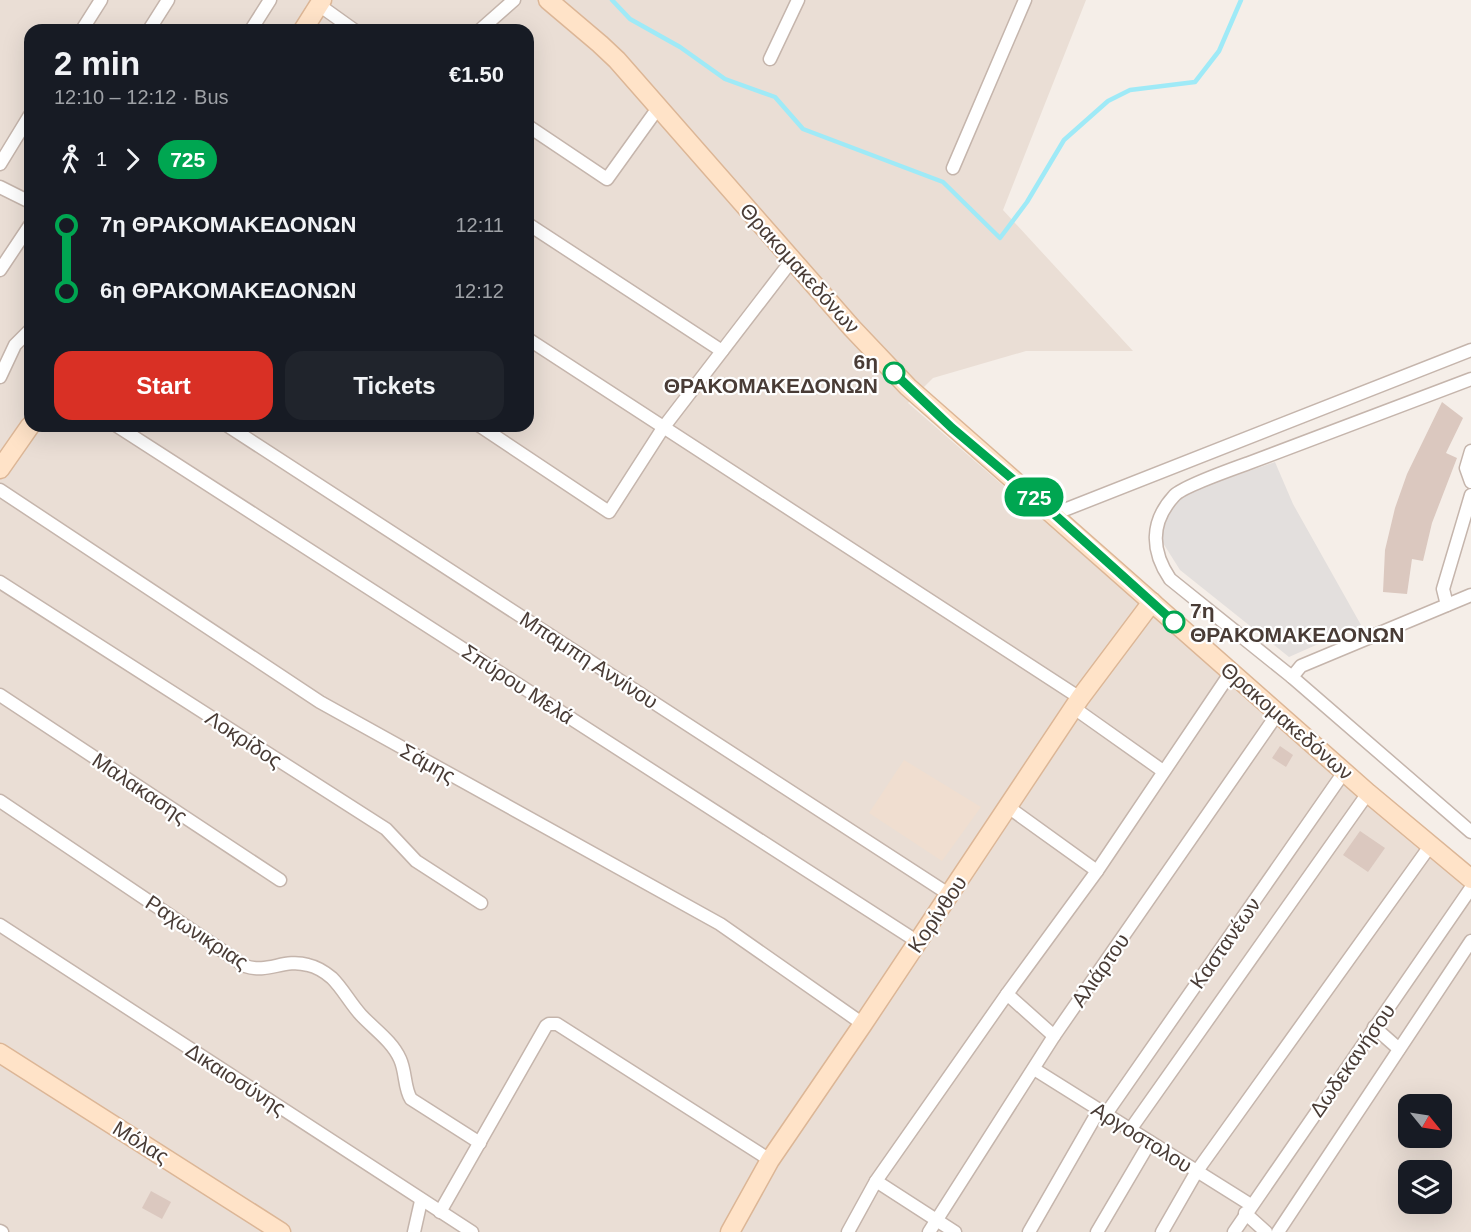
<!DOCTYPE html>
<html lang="en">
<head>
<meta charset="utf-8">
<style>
	body { margin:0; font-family:Arial,sans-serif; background:#20242c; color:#f1f3f6; height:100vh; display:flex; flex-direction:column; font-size:22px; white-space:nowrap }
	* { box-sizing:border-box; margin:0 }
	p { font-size:20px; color:#9ea1a6 }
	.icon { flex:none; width:33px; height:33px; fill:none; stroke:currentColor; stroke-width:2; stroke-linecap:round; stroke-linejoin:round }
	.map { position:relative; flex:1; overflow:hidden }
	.sheet { position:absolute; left:24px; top:24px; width:510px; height:408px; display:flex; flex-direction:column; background:#171b24; border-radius:18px; box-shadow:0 6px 24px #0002 }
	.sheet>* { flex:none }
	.badge { padding:0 12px; border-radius:20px; font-size:21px; line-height:39px }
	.needle { width:39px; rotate:120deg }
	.tools { position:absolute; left:1398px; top:1094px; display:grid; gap:12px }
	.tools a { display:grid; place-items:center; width:54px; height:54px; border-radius:12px; background:#171b24; box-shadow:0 6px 24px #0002; font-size:30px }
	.map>.badge { position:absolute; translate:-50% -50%; box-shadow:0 0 0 3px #fff }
	.legs { display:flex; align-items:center; gap:9px; height:66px; padding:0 30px; font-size:20px }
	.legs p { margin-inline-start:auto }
	.summary { display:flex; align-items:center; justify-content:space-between; height:102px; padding:0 30px }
	h1 { font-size:33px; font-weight:800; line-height:45px }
	.action { display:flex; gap:12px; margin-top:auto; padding:12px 30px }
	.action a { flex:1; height:69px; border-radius:18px; background:#d93025; color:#fff; font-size:24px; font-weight:800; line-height:69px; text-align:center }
	.action a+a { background:#20242c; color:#f1f3f6 }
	ul { padding:0 30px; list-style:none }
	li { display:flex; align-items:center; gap:21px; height:66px; font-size:22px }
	li i { display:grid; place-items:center; width:9px; height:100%; margin:0 8px; background:currentColor }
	li i::after { content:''; width:15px; height:15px; margin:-8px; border:4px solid; border-radius:50%; background:#171b24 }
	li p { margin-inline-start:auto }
	li:first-child i { background:linear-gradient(#0000 50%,currentColor 0) }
	li:last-child i { background:linear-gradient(currentColor 50%,#0000 0) }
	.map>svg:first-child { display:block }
	.residential { fill:#eaded5; fill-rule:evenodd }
	.education { fill:#f0ded0 }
	.parking { fill:#e3dfdd }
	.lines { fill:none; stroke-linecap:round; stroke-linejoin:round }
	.stream { stroke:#9feaf7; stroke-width:4.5 }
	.building { fill:#dbc8bf }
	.street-casing { stroke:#c5b5ac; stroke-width:15 }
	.secondary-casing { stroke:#dcb696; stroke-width:21 }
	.street { stroke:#fff; stroke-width:12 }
	.secondary { stroke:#ffe3c8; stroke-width:18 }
	.line-1-casing { stroke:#fff; stroke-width:14 }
	.line-1 { stroke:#00a651; stroke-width:9 }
	.stop-1-dot { fill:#fff; stroke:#00a651; stroke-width:3 }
	.labels { text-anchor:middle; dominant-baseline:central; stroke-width:4.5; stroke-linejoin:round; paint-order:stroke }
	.street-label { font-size:21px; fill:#493c36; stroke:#fff }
	.stop-label { font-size:21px; font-weight:bold; fill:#493c36; stroke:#fff; text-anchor:end }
</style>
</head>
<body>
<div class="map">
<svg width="1471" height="1232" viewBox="0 0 1471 1232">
	<rect width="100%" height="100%" fill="#f5eee8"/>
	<path class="residential" d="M0 0H1086L1003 210 1133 351H1026L933 378 908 403 1471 892V1232H0ZM30 30H528V426H30ZM1408 1104H1442V1137H1408ZM1408 1170H1442V1203H1408Z"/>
	<path class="education" d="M904 760 981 807 942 861 869 813Z"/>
	<path class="parking" d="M1275 462 1293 504 1361 625 1289 657 1180 570 1163 543V521L1174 500 1191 491Z"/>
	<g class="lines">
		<path class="stream" d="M612 0 630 19 680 47 725 79 775 97 803 129 943 182 1000 238 1027 202 1064 140 1108 101 1130 90 1195 82 1219 51 1241 0"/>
	</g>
	<g class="building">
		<path d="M1442 402 1463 418 1446 453 1457 458 1432 523 1423 561 1412 559 1407 594 1383 592 1385 550 1395 508 1407 474Z"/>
		<path d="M1280 746 1293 755 1286 767 1272 758Z"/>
		<path d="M1360 831 1385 848 1368 872 1343 855Z"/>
		<path d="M151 1191 171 1202 162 1219 142 1208Z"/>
	</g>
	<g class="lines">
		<g class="street-casing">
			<g id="street">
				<path d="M319 5 354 30"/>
				<path d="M82 30 101 0"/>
				<path d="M149 30 168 0"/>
				<path d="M251 30 270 0"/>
				<path d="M480 30 514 0"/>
				<path d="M770 59 798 0"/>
				<path d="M528 126 607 179 658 108"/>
				<path d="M0 164 30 115"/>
				<path d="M953 168 1025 0"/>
				<path d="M0 187 30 202"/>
				<path d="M528 224 722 351"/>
				<path d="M0 270 30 225"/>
				<path d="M528 339 1080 698"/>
				<path d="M0 377 15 345 30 330"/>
				<path d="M1471 379C1397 407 1323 435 1249 463 1235 468 1181 487 1174 496 1150 522 1151 551 1170 579L1292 677 1471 832"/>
				<path d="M117 426 918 942"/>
				<path d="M228 426 950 895"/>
				<path d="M480 426 609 512 663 428 792 260"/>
				<path d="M1471 451 1466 468 1471 482"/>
				<path d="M0 490 320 702 720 924 863 1024"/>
				<path d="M1054 514 1471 350"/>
				<path d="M0 582 386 829 416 861 481 903"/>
				<path d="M1447 605 1443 589 1471 495"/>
				<path d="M1292 677 1301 666 1471 595"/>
				<path d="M0 695 280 880"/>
				<path d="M1074 708 1163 771"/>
				<path d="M0 801 245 966C268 974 284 958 308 965 317 967 325 972 332 978 343 989 350 1003 361 1015 374 1029 392 1041 400 1059 406 1072 404 1088 411 1099L480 1143"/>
				<path d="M1008 807 1097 871"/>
				<path d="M0 925 472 1232"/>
				<path d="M1007 994 1054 1036"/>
				<path d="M1374 1027 1399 1049"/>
				<path d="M1034 1069 1251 1205"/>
				<path d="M1106 1114 1344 772"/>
				<path d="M1130 1130 1368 793"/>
				<path d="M876 1181 955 1232"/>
				<path d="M440 1212 546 1026 549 1024H557L770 1160"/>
				<path d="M1245 1213 1266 1232"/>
				<path d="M0 1231 2 1232"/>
				<path d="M414 1232 421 1201"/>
				<path d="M848 1232 876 1181 1007 994 1097 871 1231 672"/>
				<path d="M929 1232 1054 1036 1278 713"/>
				<path d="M1029 1232 1099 1110"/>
				<path d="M1097 1232 1150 1142"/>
				<path d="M1162 1232 1197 1171 1430 846"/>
				<path d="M1234 1232 1471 888"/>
				<path d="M1278 1232 1471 941"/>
			</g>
		</g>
		<g class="secondary-casing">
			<g id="secondary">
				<path d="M548 0 600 44 617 60 852 328 908 387 1368 793 1471 879"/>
				<path d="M303 30 322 0"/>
				<path d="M0 469 30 426"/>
				<path d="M0 1053 281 1232"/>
				<path d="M730 1232 770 1160 863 1024 1080 698 1152 602"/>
			</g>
		</g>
		<use href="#street" class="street"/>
		<use href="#secondary" class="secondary"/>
	</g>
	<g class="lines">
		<g class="line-1-casing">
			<path id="line-1" d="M894 373 952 428 1054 514 1174 622"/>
		</g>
		<use href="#line-1" class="line-1"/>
	</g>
	<g class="stop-1-dot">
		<circle cx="894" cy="373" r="10"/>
		<circle cx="1174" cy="622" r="10"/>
	</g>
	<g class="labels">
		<g class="street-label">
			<text transform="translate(800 268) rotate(48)">Θρακομακεδόνων</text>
			<text transform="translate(589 660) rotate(33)">Μπαμπη Αννίνου</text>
			<text transform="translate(518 684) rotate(33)">Σπύρου Μελά</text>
			<text transform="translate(1287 721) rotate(41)">Θρακομακεδόνων</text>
			<text transform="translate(244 739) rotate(33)">Λοκρίδος</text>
			<text transform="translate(428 763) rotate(29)">Σάμης</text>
			<text transform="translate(140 788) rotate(34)">Μαλακασης</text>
			<text transform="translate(937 914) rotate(-56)">Κορίνθου</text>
			<text transform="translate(197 932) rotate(33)">Ραχωνικριας</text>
			<text transform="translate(1225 943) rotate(-55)">Καστανέων</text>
			<text transform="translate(1100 970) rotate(-55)">Αλιάρτου</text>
			<text transform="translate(1352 1060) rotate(-55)">Δωδεκανήσου</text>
			<text transform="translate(236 1079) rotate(33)">Δικαιοσύνης</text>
			<text transform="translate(1142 1137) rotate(32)">Αργοστολου</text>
			<text transform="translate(141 1142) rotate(32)">Μόλας</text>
		</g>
		<g class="stop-label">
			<text x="878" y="361">6η<tspan x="878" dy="24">ΘΡΑΚΟΜΑΚΕΔΟΝΩΝ</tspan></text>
			<text x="1190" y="610" text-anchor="start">7η<tspan x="1190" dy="24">ΘΡΑΚΟΜΑΚΕΔΟΝΩΝ</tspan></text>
		</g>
	</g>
</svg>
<div class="tools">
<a><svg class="needle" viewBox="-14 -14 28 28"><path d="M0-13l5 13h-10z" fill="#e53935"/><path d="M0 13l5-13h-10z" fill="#9ea1a6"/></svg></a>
<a><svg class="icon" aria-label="layers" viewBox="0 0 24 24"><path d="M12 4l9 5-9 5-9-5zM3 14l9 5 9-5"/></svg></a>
</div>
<b class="badge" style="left:1034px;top:497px;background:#00a651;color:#fff">725</b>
<section class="sheet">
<div class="summary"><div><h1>2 min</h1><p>12:10 – 12:12 · Bus</p></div><b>€1.50</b></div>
<div class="legs"><svg class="icon" aria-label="walk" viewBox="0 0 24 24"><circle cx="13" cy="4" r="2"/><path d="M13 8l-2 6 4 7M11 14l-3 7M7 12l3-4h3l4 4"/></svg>1<svg class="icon" aria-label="forward" viewBox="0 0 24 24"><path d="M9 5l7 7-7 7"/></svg><b class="badge" style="background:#00a651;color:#fff">725</b></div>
<ul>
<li><i style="color:#00a651"></i><b>7η ΘΡΑΚΟΜΑΚΕΔΟΝΩΝ</b><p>12:11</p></li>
<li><i style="color:#00a651"></i><b>6η ΘΡΑΚΟΜΑΚΕΔΟΝΩΝ</b><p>12:12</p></li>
</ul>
<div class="action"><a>Start</a><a>Tickets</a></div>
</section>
</div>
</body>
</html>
